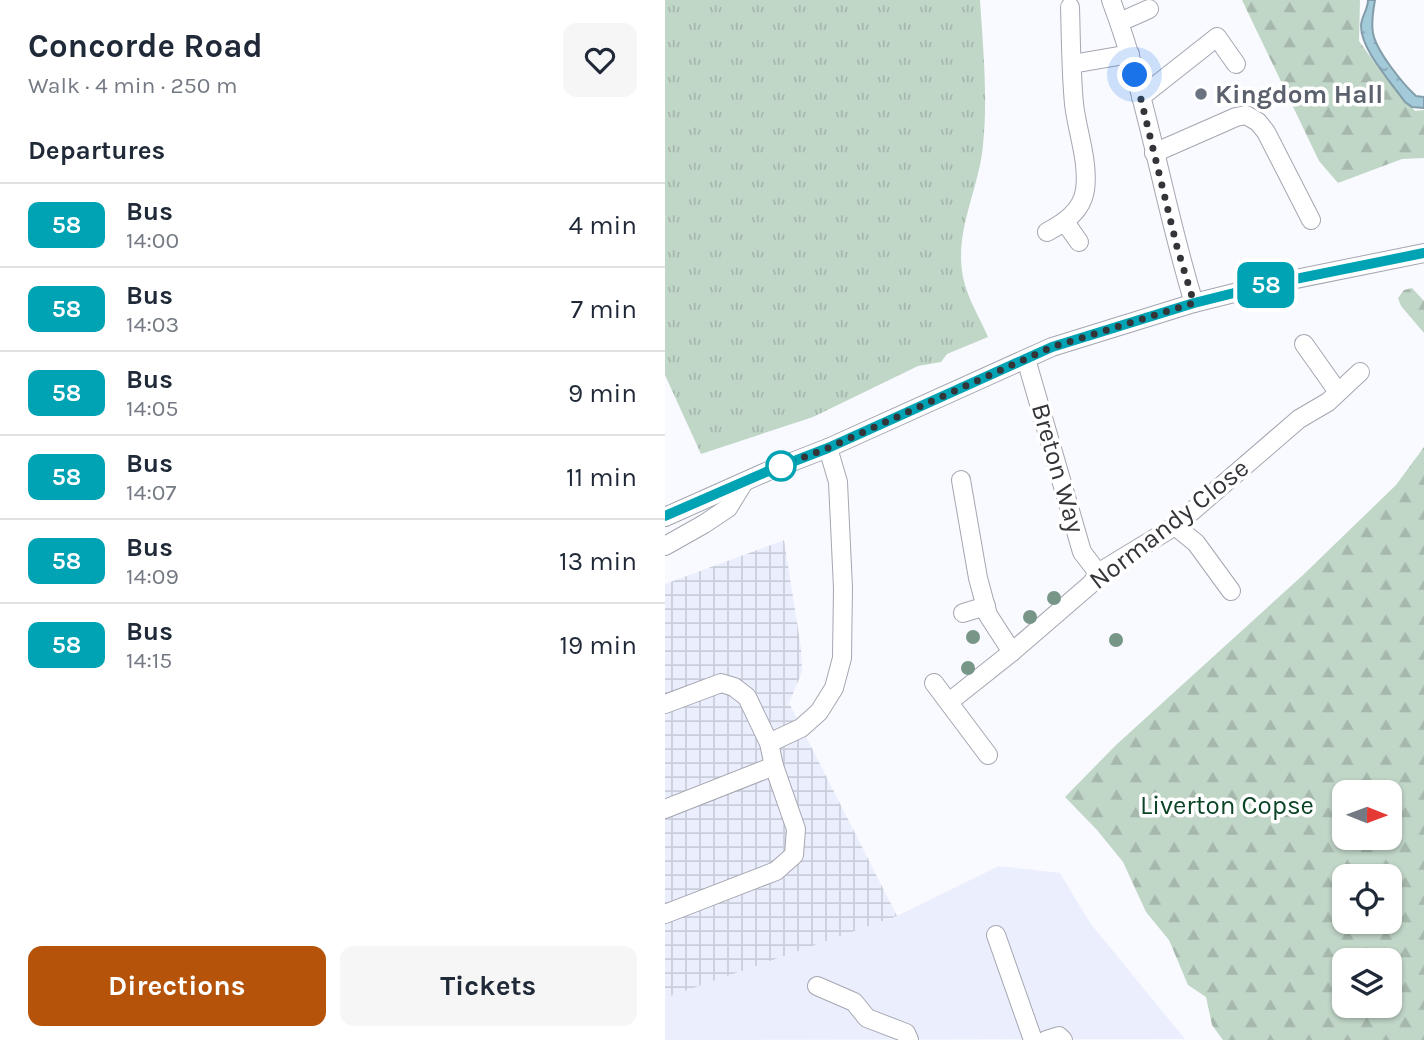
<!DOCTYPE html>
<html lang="en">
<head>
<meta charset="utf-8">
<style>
	body { margin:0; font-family:Karla,sans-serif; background:#f6f6f7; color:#1f2937; height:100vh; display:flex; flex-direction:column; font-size:26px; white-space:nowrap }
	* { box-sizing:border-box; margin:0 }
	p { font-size:23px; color:#747a83 }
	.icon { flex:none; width:38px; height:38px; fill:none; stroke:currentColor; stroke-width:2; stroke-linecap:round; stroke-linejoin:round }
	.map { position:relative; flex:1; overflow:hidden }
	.drawer { display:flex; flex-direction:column; background:#fff; width:665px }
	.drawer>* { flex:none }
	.badge { padding:0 14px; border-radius:10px; font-size:24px; line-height:46px }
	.needle { width:46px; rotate:91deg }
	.tools { position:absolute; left:667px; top:780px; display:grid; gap:14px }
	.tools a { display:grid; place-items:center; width:70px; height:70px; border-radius:14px; background:#fff; box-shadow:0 2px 5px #0004; font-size:35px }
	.you { position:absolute; width:35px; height:35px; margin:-18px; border:5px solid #fff; border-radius:50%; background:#1a73e8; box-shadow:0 0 0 10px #1a73e833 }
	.map>.badge { position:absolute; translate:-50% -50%; box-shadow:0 0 0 4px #fff }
	h2 { padding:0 28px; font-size:26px; line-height:63px }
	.round { display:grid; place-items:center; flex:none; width:74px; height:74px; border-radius:14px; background:#f6f6f7 }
	.overview { display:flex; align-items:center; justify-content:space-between; height:119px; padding:0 28px }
	h1 { font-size:33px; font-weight:700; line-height:52px }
	.cta { display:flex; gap:14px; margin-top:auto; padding:14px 28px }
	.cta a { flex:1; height:80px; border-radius:14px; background:#b45309; color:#fff; font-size:28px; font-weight:700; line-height:80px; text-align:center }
	.cta a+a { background:#f6f6f7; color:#1f2937 }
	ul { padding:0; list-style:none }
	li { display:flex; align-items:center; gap:21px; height:84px; padding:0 28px; border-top:2px solid #e0e1e3 }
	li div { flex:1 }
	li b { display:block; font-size:26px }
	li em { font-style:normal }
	li .badge { min-width:77px; font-weight:700; text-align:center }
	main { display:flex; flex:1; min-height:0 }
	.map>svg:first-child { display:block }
	.built { fill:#ebeefd }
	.industrial { fill:url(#industrial-grid) }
	.grass { fill:url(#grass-tufts) }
	.forest { fill:url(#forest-firs); fill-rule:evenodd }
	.water { fill:url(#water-ripples); stroke:#829da9; stroke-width:2 }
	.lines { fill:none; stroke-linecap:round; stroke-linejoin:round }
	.minor-casing { stroke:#a4a6b1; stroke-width:20 }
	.minor { stroke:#fff; stroke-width:18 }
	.tree { fill:#779688 }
	.line-casing { stroke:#fff; stroke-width:16 }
	.line { stroke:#00a3b4; stroke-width:10 }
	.walk { stroke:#343539; stroke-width:7; stroke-dasharray:0 12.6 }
	.worship-dot { fill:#6b7280; stroke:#fff; stroke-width:2.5 }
	.stop-dot { fill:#fff; stroke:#00a3b4; stroke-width:3.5 }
	.labels { text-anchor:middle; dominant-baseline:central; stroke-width:7; stroke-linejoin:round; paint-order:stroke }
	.worship-label { font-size:26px; font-weight:bold; fill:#5b616d; stroke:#fff; text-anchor:start }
	.street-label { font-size:26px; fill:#343539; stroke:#fff }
	.park-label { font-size:26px; fill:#0c4426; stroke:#fff }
</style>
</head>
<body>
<main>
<section class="drawer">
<div class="overview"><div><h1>Concorde Road</h1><p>Walk · 4 min · 250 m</p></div><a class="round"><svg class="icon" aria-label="heart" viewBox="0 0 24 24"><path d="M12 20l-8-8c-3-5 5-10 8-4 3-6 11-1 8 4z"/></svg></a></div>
<h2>Departures</h2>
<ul>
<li><span class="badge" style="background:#00a3b4;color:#fff">58</span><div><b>Bus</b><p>14:00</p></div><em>4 min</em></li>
<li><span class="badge" style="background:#00a3b4;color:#fff">58</span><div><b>Bus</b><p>14:03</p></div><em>7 min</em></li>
<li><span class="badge" style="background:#00a3b4;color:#fff">58</span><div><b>Bus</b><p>14:05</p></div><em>9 min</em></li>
<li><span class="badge" style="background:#00a3b4;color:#fff">58</span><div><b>Bus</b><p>14:07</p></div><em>11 min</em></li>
<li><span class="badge" style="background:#00a3b4;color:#fff">58</span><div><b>Bus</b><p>14:09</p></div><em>13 min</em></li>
<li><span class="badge" style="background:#00a3b4;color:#fff">58</span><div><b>Bus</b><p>14:15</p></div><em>19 min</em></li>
</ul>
<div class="cta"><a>Directions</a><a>Tickets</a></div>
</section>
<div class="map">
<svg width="759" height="1040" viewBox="0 0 759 1040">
	<defs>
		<pattern id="industrial-grid" width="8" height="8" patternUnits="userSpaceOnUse" patternTransform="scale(1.75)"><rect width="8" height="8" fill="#ebeefd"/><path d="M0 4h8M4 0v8" fill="none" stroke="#cacdda"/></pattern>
		<pattern id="grass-tufts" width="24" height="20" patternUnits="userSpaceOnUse" patternTransform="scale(1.75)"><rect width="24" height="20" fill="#c0d6c7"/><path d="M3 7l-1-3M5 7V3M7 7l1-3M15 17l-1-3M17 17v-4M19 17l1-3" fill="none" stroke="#a6b8ac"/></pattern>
		<pattern id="forest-firs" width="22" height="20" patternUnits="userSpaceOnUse" patternTransform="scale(1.75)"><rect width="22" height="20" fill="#c0d6c7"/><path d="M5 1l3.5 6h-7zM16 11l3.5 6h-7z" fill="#a6b8ac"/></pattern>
		<pattern id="water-ripples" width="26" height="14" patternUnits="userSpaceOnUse" patternTransform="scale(1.75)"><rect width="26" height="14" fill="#a3cad9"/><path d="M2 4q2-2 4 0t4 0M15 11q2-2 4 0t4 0" fill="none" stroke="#86a5b1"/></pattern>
	</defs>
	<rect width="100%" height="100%" fill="#f9faff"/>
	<path class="built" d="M334 866 395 873 425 923 520 1039 0 1040V998L232 916Z"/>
	<path class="industrial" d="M119 540 136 648 137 672 124 703 232 916 0 998V584Z"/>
	<path class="grass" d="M0 0H315C318 48 323 97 318 145 314 190 289 231 298 277 302 298 315 318 323 337L282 354 276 362 253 366 148 417 36 454 0 375Z"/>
	<g class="forest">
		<path d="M577 0H695L694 41 717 73 750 111 759 110V158L737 159 673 183 654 161Z"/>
		<path d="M747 288 759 301V333L736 306 733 298 739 290Z"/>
		<path d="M759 447V1040H558L547 1025 541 997 523 985 504 940 481 912 458 862 432 830 400 797 451 745 638 575 731 485ZM679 793H724V838H679ZM679 877H724V922H679ZM679 961H724V1006H679Z"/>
	</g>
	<path class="water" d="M703 0H710C708 11 706 22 708 33 711 51 738 84 751 96L759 97V108L747 107 740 102C726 82 696 50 696 26 696 17 703 10 703 0Z"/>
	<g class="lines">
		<g class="minor-casing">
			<g id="minor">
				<path d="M446 0C483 98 498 203 529 303"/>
				<path d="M455 22 484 9"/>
				<path d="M407 64 465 54"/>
				<path d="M476 97 552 37 571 64"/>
				<path d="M489 153 571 117 581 115 593 122 601 132 646 220"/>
				<path d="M400 222 414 242"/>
				<path d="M382 232C399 223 417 211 420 190 424 162 412 131 409 104 406 72 406 40 405 7"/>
				<path d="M639 344 673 392"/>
				<path d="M361 359 417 552 433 573"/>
				<path d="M296 480 313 578 323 615 347 652"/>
				<path d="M0 517 101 472 163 448 387 347 529 303 601 285 759 253"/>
				<path d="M510 526 531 543 566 591"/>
				<path d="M0 546 39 524 63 508 79 482"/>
				<path d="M298 613 321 606"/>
				<path d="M269 683 323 755"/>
				<path d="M284 702 347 652 427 583 433 573 510 526 634 419 663 402 695 372"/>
				<path d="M0 704 56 683 69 687 82 697 104 743 109 766 131 829 129 855 111 871 0 914"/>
				<path d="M104 743 136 728 154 712 169 688 177 658 178 588 173 482 163 448"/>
				<path d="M0 809 109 766"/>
				<path d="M331 935 368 1040"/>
				<path d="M152 986 189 1002 202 1018 241 1033 244 1040"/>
				<path d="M381 1040 394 1036 398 1040"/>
			</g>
		</g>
		<use href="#minor" class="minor"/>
	</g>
	<g class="tree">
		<circle cx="389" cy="598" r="7"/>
		<circle cx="365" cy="617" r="7"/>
		<circle cx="308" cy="637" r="7"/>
		<circle cx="451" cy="640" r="7"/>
		<circle cx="303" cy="668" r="7"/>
	</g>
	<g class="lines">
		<g class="line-casing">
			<path id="line" d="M0 516 101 472 163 448 387 347 529 303 601 285 759 253"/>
		</g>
		<use href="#line" class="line"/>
		<path class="walk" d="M116 466 163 448 387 347 529 303 512 247 470 75"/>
	</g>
	<circle class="worship-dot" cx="536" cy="94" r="7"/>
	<circle class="stop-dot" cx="116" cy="466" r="14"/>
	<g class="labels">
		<g class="worship-label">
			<text x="550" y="94">Kingdom Hall</text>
		</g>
		<g class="street-label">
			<text transform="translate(393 468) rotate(74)">Breton Way</text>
			<text transform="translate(504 524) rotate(-38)">Normandy Close</text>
		</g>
		<g class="park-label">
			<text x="562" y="805">Liverton Copse</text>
		</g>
	</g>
</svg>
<div class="tools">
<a><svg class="needle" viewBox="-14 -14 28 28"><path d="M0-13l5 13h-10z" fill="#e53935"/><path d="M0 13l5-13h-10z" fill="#747a83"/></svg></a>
<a><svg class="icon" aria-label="locate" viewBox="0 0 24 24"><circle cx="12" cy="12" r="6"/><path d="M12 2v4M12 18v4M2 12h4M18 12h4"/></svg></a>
<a><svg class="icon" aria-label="layers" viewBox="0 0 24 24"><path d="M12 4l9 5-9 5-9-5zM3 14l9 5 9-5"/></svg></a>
</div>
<div class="you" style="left:470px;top:75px"></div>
<b class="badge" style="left:601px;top:285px;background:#00a3b4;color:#fff">58</b>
</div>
</main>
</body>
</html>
